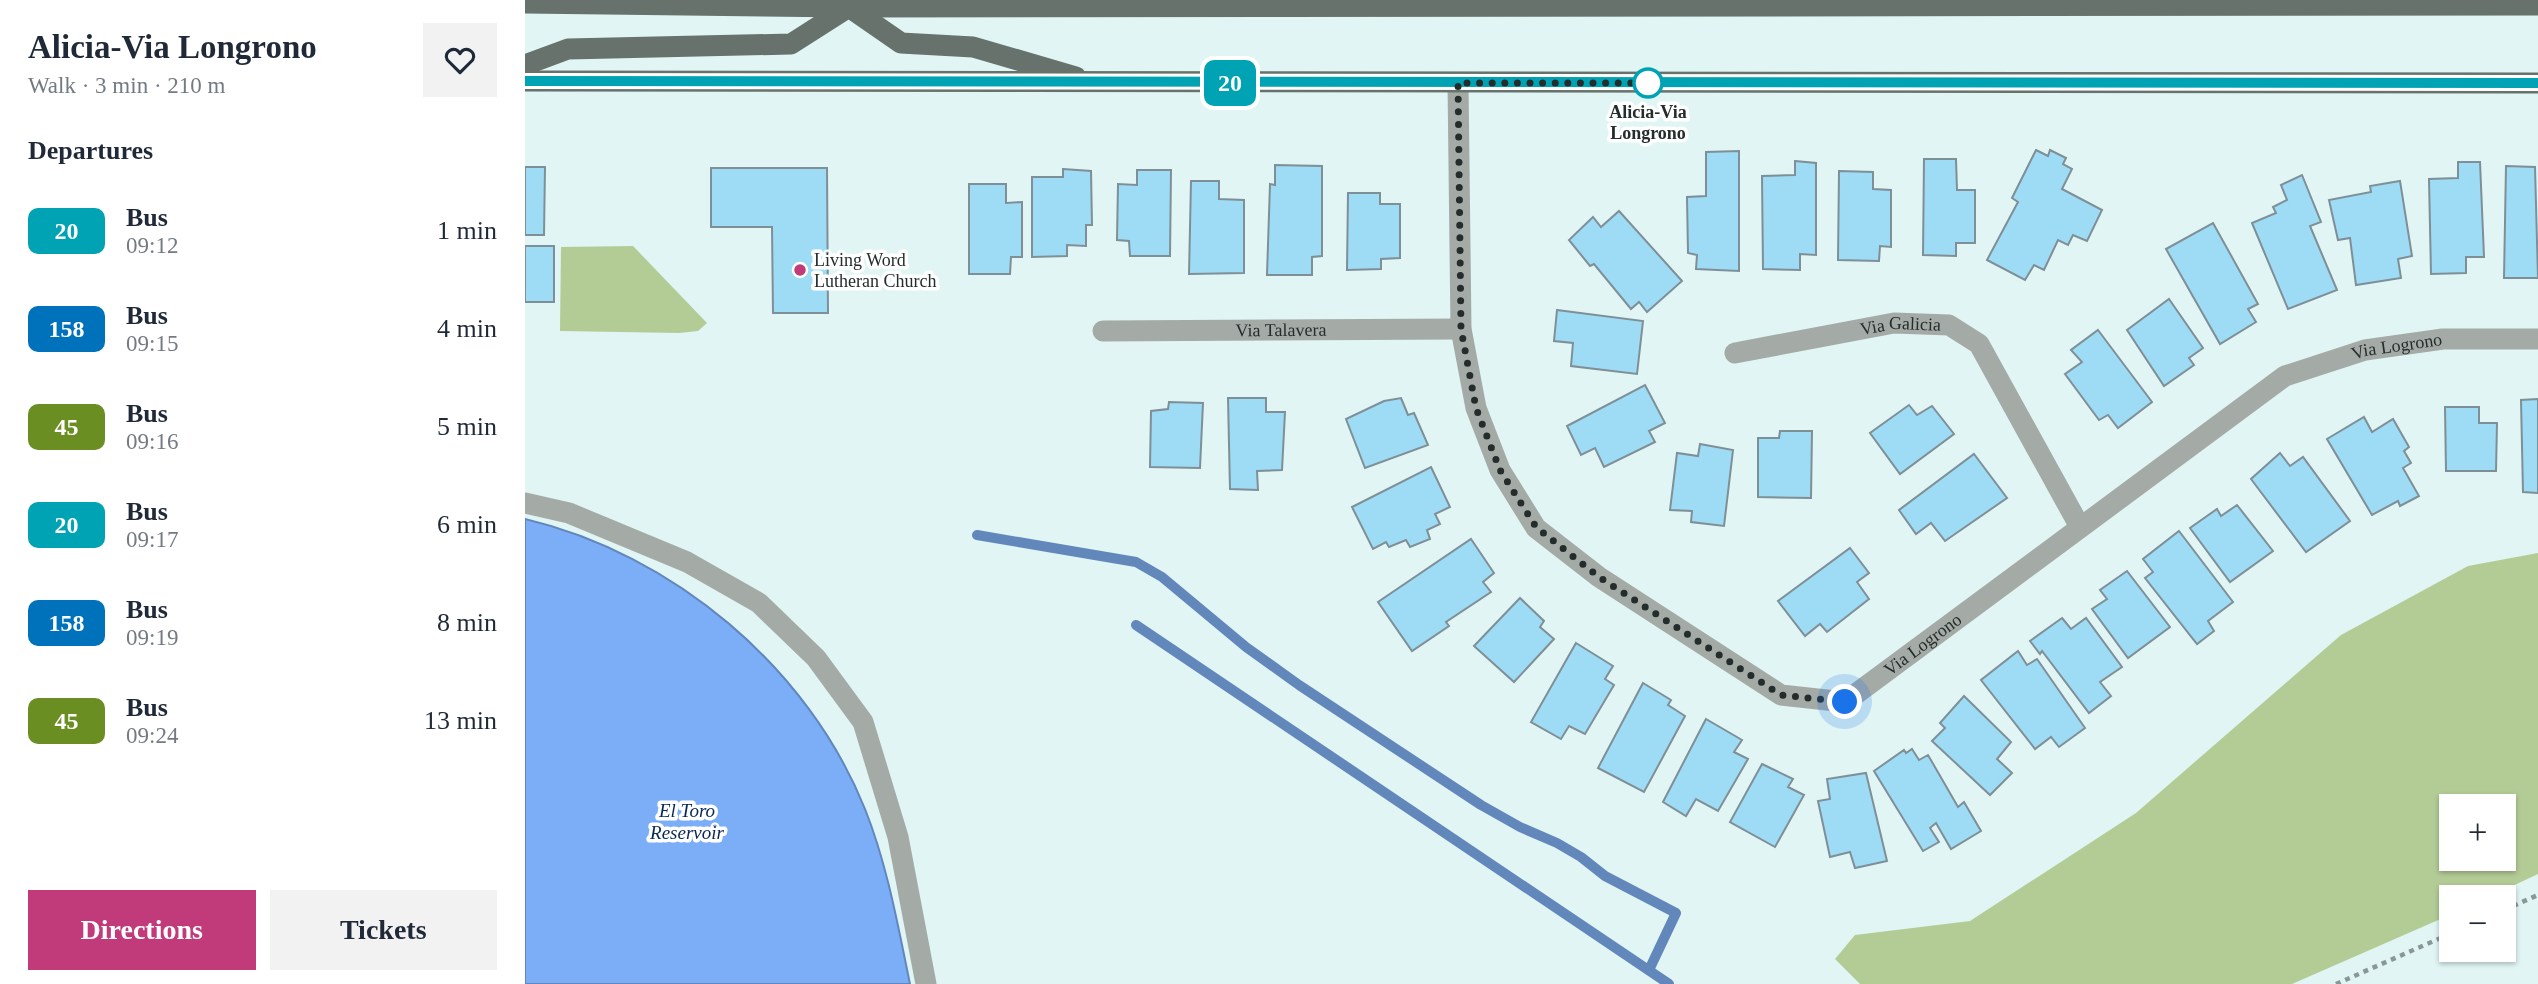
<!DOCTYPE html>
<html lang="en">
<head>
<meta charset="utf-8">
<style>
	body { margin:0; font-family:Georgia,serif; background:#f2f2f3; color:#1f2937; height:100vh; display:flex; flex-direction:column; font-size:26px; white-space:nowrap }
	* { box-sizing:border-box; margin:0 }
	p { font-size:23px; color:#747a83 }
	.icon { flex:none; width:38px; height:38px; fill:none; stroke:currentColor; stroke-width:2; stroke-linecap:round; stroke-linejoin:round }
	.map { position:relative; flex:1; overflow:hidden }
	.details { display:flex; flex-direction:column; background:#fff; width:525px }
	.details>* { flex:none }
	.badge { padding:0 14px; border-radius:10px; font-size:24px; line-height:46px }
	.buttons { position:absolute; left:1914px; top:794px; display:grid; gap:14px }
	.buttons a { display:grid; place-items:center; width:77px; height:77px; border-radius:0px; background:#fff; box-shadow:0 2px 5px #0004; font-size:35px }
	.you { position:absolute; width:35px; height:35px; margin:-18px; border:5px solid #fff; border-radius:50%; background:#1a73e8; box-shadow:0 0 0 10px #1a73e833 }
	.map>.badge { position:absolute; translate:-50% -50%; box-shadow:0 0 0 4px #fff }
	h2 { padding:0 28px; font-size:26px; line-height:63px }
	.round { display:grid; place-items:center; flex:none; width:74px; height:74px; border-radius:0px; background:#f2f2f3 }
	.overview { display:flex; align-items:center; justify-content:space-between; height:119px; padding:0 28px }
	h1 { font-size:33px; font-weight:700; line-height:52px }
	.button { display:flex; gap:14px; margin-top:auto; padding:14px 28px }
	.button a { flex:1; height:80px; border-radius:0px; background:#c13a7a; color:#fff; font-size:28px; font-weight:700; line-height:80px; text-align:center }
	.button a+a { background:#f2f2f3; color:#1f2937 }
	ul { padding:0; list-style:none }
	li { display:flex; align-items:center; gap:21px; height:98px; padding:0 28px }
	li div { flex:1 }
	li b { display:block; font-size:26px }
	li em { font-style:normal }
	li .badge { min-width:77px; font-weight:700; text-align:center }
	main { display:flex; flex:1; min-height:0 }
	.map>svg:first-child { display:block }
	.green { fill:#b3cc96; fill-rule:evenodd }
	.water { fill:#7caef8; stroke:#6287bb; stroke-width:2 }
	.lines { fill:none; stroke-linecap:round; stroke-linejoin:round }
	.stream { stroke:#6287bb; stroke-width:10 }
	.building { fill:#9edcf6; stroke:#7f8f97; stroke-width:2 }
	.path { stroke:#899897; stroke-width:4.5; stroke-dasharray:5 5; stroke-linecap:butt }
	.minor { stroke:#a4aba7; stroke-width:21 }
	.major { stroke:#66726b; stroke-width:21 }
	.line-casing { stroke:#fff; stroke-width:16 }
	.line { stroke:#00a3b4; stroke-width:10 }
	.walk { stroke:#252d2c; stroke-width:7; stroke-dasharray:0 12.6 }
	.stop-dot { fill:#fff; stroke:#00a3b4; stroke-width:3.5 }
	.poi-dot { fill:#c13a7a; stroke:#fff; stroke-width:2.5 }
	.labels { text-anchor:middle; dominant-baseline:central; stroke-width:7; stroke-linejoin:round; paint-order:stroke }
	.stop-label { font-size:18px; font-weight:bold; fill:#252d2c; stroke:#fff }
	.poi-label { font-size:18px; fill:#252d2c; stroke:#fff; text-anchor:start }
	.street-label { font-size:18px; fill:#252d2c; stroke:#fff }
	.water-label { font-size:19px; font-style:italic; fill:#082855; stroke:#fff }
</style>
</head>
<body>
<main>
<section class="details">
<div class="overview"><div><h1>Alicia-Via Longrono</h1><p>Walk · 3 min · 210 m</p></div><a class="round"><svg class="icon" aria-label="heart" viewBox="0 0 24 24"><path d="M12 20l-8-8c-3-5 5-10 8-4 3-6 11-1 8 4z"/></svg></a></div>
<h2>Departures</h2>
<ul>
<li><span class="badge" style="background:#00a3b4;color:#fff">20</span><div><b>Bus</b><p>09:12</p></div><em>1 min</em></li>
<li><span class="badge" style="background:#0072bc;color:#fff">158</span><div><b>Bus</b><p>09:15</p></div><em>4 min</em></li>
<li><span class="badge" style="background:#6b8e23;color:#fff">45</span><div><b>Bus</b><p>09:16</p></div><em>5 min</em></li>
<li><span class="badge" style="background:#00a3b4;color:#fff">20</span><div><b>Bus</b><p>09:17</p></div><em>6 min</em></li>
<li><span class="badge" style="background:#0072bc;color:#fff">158</span><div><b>Bus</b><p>09:19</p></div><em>8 min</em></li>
<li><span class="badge" style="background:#6b8e23;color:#fff">45</span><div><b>Bus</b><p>09:24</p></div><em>13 min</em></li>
</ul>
<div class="button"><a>Directions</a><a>Tickets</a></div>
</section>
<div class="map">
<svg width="2013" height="984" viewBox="0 0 2013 984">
	<rect width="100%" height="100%" fill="#e0f5f4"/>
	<g class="green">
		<path d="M108 246 182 323 173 331 154 333 35 331 36 247Z"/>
		<path d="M2013 553V874L1962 898H1927V914L1767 984H1335L1310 959 1330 935 1445 921 1611 813 1816 635 1943 566ZM1927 807H1979V859H1927Z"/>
	</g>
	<path class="water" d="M0 519C148 554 283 667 340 809 362 864 373 926 385 984H0Z"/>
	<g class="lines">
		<g class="stream">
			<path d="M452 535 611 562 637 577 721 647 774 685 956 805 995 827 1032 843 1056 857 1080 876 1151 913 1124 970"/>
			<path d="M611 625 1144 984"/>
		</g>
	</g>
	<g class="building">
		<path d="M1511 150 1523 156 1525 150 1541 158 1538 164 1547 169 1537 189 1577 210 1562 241 1548 235 1543 245 1533 240 1519 270 1509 265 1500 280 1462 260 1493 202 1487 198Z"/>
		<path d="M1214 151V271L1171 269 1172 255 1163 253 1162 197 1181 196V152Z"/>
		<path d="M1399 159H1431L1432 190H1450V243H1431V256L1398 255Z"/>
		<path d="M1270 161 1291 163V255L1275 254V270L1238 269 1237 176 1270 175Z"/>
		<path d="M1933 162H1955L1959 257H1941V273L1906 274 1904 179 1933 178Z"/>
		<path d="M750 165 797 166V256L787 257V275H742L745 184 750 185Z"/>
		<path d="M1981 166 2010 167 2013 278H1979Z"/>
		<path d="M0 167H20L19 235H0Z"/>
		<path d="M186 168H302L303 313H248L247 227H186Z"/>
		<path d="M538 169 566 171 567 225H561V246L542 245V256L507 257V177H538Z"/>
		<path d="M612 170H646L645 256H605L604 241 592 240 593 184 612 185Z"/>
		<path d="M1314 171 1348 172V189L1366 190V247L1355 246 1354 261 1313 260Z"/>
		<path d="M1777 175 1796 222 1785 226 1812 290 1763 309 1727 223 1751 213 1748 207 1762 200 1756 185Z"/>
		<path d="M666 181H694V199L719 200V273L664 274Z"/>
		<path d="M1875 181 1887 256 1873 259 1876 278 1831 285 1825 238 1813 240 1804 200 1846 192 1845 186Z"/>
		<path d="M444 184H481V203L497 202V257H486L485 274H444Z"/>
		<path d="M823 193H855V204H875V258L856 259V269L822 270Z"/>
		<path d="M1094 211 1157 281 1122 312 1114 302 1106 309 1069 264 1065 266 1044 240 1068 217 1076 227Z"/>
		<path d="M1688 223 1733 304 1723 309 1731 322 1695 344 1641 249Z"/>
		<rect x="0" y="246" width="29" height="56"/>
		<path d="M1644 299 1678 348 1664 358 1669 365 1639 386 1602 330Z"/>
		<path d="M1032 310 1118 321 1112 374 1046 366 1048 343 1029 341Z"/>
		<path d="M1573 330 1627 402 1593 428 1583 415 1574 420 1540 374 1557 362 1546 350Z"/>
		<path d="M1120 385 1140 423 1124 431 1130 442 1079 467 1070 448 1056 455 1042 426Z"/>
		<path d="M703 398H741V412H760L757 470 732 471 733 490 705 489Z"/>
		<path d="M876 398 883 415 889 413 903 445 840 468 821 419 859 401Z"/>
		<path d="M2013 399V493L1998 492 1996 400Z"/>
		<path d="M644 402 678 403 675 468 625 467 626 411 643 409Z"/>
		<path d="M1384 405 1392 415 1407 406 1429 434 1375 474 1345 433Z"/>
		<path d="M1920 407H1954V423H1972L1971 471H1921Z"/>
		<path d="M1839 417 1847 432 1868 419 1884 447 1879 451 1886 463 1878 468 1894 496 1875 506 1873 501 1847 515 1802 439Z"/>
		<path d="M1255 431H1287L1286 498 1233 497V438H1254Z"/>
		<path d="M1175 444 1208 450 1199 526 1166 522 1167 511 1145 510 1152 453 1173 456Z"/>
		<path d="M1755 453 1765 466 1778 457 1825 521 1781 552 1726 479Z"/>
		<path d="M1449 454 1482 498 1420 541 1406 523 1391 534 1374 510Z"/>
		<path d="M906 467 925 507 910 514 915 524 902 530 905 539 885 547 881 540 864 547 861 542 848 549 827 507Z"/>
		<path d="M1712 505 1748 551 1705 582 1665 528 1692 509 1696 516Z"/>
		<path d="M1654 531 1708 602 1683 621 1689 631 1672 644 1620 578 1628 572 1618 559Z"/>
		<path d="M946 539 969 573 958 582 966 592 921 622 924 626 887 651 853 602Z"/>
		<path d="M1325 548 1344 573 1332 582 1344 599 1302 632 1295 624 1280 636 1253 601Z"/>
		<path d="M1602 571 1645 627 1603 658 1567 609 1582 599 1575 590Z"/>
		<path d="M995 598 1019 621 1015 627 1029 639 989 682 949 646Z"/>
		<path d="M1537 618 1546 629 1561 618 1597 667 1575 682 1586 696 1564 713 1517 651 1515 654 1505 641Z"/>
		<path d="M1051 643 1088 666 1080 679 1089 685 1060 734 1044 726 1036 739 1006 722Z"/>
		<path d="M1493 651 1502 665 1512 659 1560 728 1534 747 1526 737 1510 749 1456 680Z"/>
		<path d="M1118 683 1146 700 1143 705 1160 716 1119 792 1073 768Z"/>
		<path d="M1439 696 1486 742 1472 759 1487 773 1465 795 1407 741 1420 728 1415 723Z"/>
		<path d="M1181 719 1217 740 1209 752 1223 759 1193 811 1171 799 1161 816 1138 802Z"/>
		<path d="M1387 749 1394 760 1403 755 1433 807 1439 802 1456 831 1426 849 1411 823 1405 828 1414 842 1398 851 1349 771 1379 750 1381 753Z"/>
		<path d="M1237 764 1268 779 1263 787 1279 795 1250 847 1205 822Z"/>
		<path d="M1341 773 1362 861 1330 868 1325 852 1305 857 1293 801 1305 799 1302 779Z"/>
	</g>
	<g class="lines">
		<g class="path">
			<path d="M1979 910 2013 895"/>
			<path d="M1811 984 1927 933"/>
		</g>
		<g class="minor">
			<path id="s1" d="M933 83 936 329 951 408 975 470 1011 528 1074 577 1256 695 1320 702 1760 376 1840 350 1918 339H2013"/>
			<path id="s2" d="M578 331 936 329"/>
			<path id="s3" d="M1210 353 1369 323 1424 325 1454 344 1555 527"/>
			<path d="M0 503 44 513 162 562 234 603 291 658 338 722 373 837 401 984"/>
		</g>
		<g class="major">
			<path d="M0 3 324 7 2013 5"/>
			<path d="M0 65 43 49 266 44 324 7 376 43 448 47 551 77"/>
			<path d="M0 81 2013 83"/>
		</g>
	</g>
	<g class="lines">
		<g class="line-casing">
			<path id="line" d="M0 81 2013 83"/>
		</g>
		<use href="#line" class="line"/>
		<path class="walk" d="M1123 83H1127H933L936 329 951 408 975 470 1011 527 1074 577 1256 695 1320 702"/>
	</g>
	<circle class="stop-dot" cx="1123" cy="83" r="14"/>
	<circle class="poi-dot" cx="275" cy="270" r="7"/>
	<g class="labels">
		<g class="stop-label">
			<text x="1123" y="112">Alicia-Via<tspan x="1123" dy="21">Longrono</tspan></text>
		</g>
		<g class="poi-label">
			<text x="289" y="260">Living Word<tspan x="289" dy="21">Lutheran Church</tspan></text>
		</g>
		<g class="street-label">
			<text stroke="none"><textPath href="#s3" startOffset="168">Via Galicia</textPath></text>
			<text stroke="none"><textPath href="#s2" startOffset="178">Via Talavera</textPath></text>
			<text stroke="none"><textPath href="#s1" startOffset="1486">Via Logrono</textPath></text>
			<text stroke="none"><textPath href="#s1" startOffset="919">Via Logrono</textPath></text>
		</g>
		<g class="water-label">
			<text x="162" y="810">El Toro<tspan x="162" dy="22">Reservoir</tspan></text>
		</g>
	</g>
</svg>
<div class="buttons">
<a>+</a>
<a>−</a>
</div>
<div class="you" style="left:1320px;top:702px"></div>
<b class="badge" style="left:705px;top:83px;background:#00a3b4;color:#fff">20</b>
</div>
</main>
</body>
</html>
